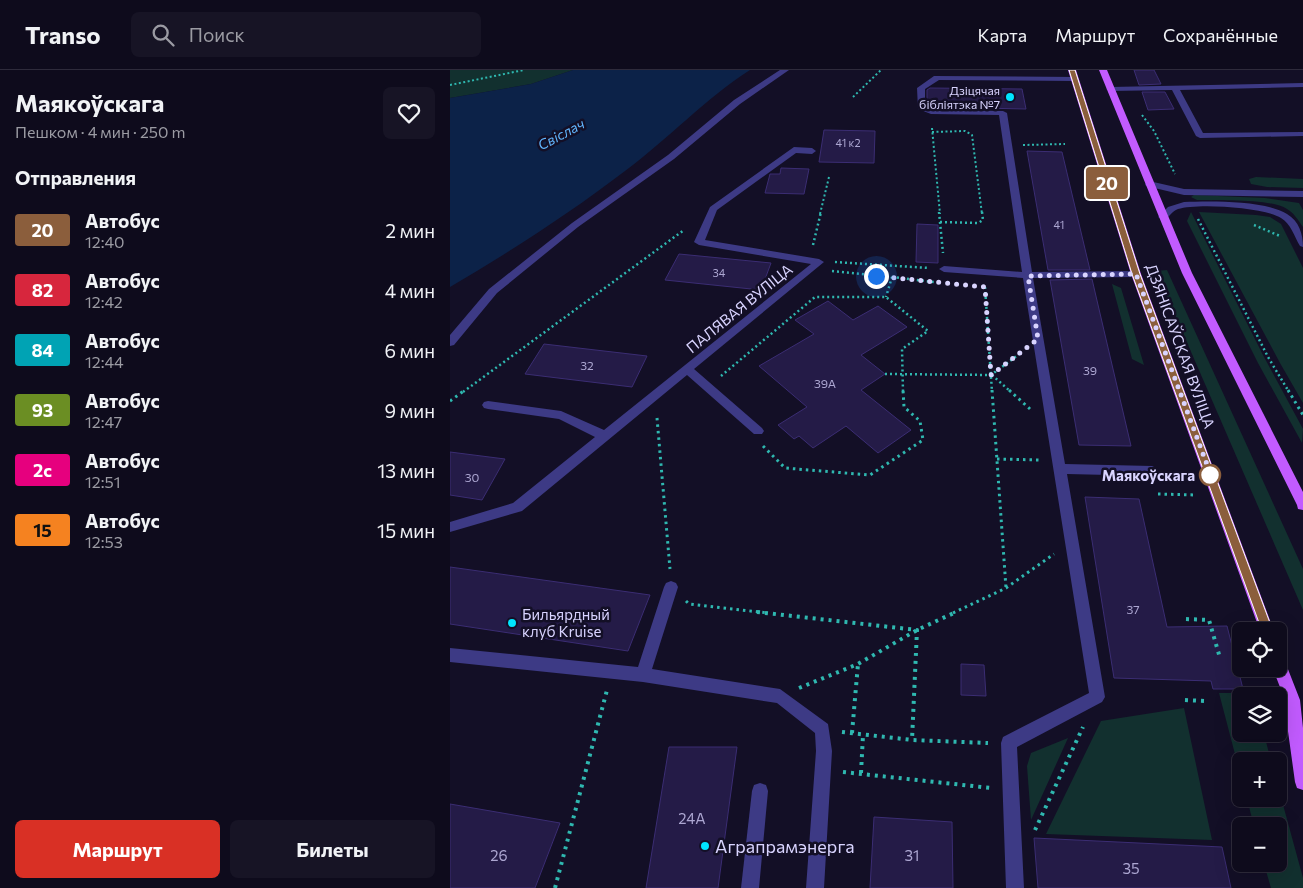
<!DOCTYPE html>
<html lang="ru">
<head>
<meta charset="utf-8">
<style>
	body { margin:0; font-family:Commissioner,sans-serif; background:#171425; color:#f1f3f6; height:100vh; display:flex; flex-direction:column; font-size:19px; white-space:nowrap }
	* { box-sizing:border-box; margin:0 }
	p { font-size:16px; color:#9b9ba3 }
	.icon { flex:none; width:28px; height:28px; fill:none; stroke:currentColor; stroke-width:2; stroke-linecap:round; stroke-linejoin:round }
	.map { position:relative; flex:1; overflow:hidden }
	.side { display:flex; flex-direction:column; background:#0e0b1c; width:450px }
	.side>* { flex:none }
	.badge { padding:0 10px; border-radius:4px; font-size:18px; line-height:32px }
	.fabs { position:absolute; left:782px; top:552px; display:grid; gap:10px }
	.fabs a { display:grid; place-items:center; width:55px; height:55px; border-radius:8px; background:#0e0b1c; box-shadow:0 5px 20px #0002,0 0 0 1px #2e2b3b; font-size:25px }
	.you { position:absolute; width:25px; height:25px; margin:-12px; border:4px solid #fff; border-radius:50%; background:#1a73e8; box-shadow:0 0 0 8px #1a73e833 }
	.map>.badge { position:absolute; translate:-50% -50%; box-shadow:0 0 0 2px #fff }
	h2 { padding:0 15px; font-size:19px; line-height:45px }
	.round { display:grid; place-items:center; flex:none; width:52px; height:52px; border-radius:8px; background:#171425 }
	.overview { display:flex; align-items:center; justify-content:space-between; height:85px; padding:0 15px }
	h1 { font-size:24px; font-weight:700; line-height:38px }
	.primary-button { display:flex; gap:10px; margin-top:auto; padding:10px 15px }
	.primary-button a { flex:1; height:58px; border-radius:8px; background:#d93025; color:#fff; font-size:20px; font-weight:700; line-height:58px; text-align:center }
	.primary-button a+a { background:#171425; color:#f1f3f6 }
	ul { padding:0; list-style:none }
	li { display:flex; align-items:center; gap:15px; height:60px; padding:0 15px }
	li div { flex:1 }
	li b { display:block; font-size:19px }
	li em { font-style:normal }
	li .badge { min-width:55px; font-weight:700; text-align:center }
	header { display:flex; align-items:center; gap:30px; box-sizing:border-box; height:70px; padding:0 25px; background:#0e0b1c; border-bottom:1px solid #2e2b3b }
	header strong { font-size:24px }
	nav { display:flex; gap:28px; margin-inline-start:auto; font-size:18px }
	.search { width:350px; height:45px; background:#171425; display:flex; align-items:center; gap:12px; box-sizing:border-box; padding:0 18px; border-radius:8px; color:#9b9ba3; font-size:19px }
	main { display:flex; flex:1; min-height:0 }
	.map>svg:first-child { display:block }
	.green { fill:#12302f }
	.water { fill:#0c2248 }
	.building { fill:#241b47; stroke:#3b2d73 }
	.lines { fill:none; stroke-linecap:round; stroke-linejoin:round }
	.path-far3 { stroke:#2fb8b0; stroke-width:2; stroke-dasharray:2 2.5; stroke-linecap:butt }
	.path-far2 { stroke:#2fb8b0; stroke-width:2.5; stroke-dasharray:2 3; stroke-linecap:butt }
	.path-far1 { stroke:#2fb8b0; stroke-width:3; stroke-dasharray:2.5 4; stroke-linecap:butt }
	.path { stroke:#2fb8b0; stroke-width:4; stroke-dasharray:3 5; stroke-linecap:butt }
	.minor { fill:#3d3a85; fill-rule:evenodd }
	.major { fill:#c25bff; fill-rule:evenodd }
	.line { fill:#8b5e3c; stroke:#fff }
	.walk { stroke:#d9d4ff; stroke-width:5; stroke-dasharray:0 9 }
	.poi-dot { fill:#00e5ff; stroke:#130f26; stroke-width:2 }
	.stop-dot { fill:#fff; stroke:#8b5e3c; stroke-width:2.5 }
	.labels { text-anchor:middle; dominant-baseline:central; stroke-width:5; stroke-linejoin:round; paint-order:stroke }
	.far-number-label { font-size:11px; fill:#aca6d1 }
	.far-poi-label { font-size:12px; fill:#d9d4ff; stroke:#130f26; text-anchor:end }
	.number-label { font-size:12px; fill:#aca6d1 }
	.far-water-label { font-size:14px; font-style:italic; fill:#62b6ff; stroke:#130f26 }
	.street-label { font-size:15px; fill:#d9d4ff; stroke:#130f26 }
	.stop-label { font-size:15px; font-weight:bold; fill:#d9d4ff; stroke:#130f26; text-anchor:end }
	.poi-label { font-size:15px; fill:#d9d4ff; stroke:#130f26; text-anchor:start }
	.near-number-label { font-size:15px; fill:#aca6d1 }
	.near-poi-label { font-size:18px; fill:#d9d4ff; stroke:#130f26; text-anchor:start }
</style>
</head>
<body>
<header>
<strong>Transo</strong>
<div class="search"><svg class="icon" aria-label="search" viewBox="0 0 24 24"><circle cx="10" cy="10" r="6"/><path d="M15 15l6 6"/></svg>Поиск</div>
<nav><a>Карта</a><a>Маршрут</a><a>Сохранённые</a></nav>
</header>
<main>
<section class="side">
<div class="overview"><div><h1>Маякоўскага</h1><p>Пешком · 4 мин · 250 m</p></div><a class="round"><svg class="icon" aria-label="heart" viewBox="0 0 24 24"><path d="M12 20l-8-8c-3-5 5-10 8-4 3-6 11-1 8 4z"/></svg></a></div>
<h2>Отправления</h2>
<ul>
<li><span class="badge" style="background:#8b5e3c;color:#fff">20</span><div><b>Автобус</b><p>12:40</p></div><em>2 мин</em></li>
<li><span class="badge" style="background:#d7263d;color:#fff">82</span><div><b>Автобус</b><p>12:42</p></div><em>4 мин</em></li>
<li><span class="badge" style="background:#00a3b4;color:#fff">84</span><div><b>Автобус</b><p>12:44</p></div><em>6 мин</em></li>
<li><span class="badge" style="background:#6b8e23;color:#fff">93</span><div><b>Автобус</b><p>12:47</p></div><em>9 мин</em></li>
<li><span class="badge" style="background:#e6007e;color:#fff">2с</span><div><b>Автобус</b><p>12:51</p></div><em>13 мин</em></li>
<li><span class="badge" style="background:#f58220;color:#111">15</span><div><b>Автобус</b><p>12:53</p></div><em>15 мин</em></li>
</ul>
<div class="primary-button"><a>Маршрут</a><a>Билеты</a></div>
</section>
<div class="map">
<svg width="853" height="818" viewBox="0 0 853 818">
	<rect width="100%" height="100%" fill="#130f26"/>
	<g class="green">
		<path d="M0 0H123L81 14 0 28Z"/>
		<path d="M806 107 853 109V118L817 117 801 114 799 109Z"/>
		<path d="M744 125 815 128 849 133 853 140V157C848 150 844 143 837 139 819 128 769 131 747 130L741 127Z"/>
		<path d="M741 142 813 285 853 359 852 373 808 293 737 151Z"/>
		<path d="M749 142 806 145 820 147 831 154 853 198V333L830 293Z"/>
		<path d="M717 200 853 499V540L706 201Z"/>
		<path d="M662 214 671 218 694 295 682 289Z"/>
		<path d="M769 623H802L803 626H791V664H814L821 691H791V707Z"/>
		<path d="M734 638 762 770 596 764 651 651Z"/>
		<path d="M618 668 581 750 577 696 581 683Z"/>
		<path d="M829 720 853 808V818H821L814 794H829V756H804L797 729H829Z"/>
	</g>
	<path class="water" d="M123 0H300C255 29 218 69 175 101 120 143 60 182 0 217V28L81 14Z"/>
	<g class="building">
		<path d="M684 0H704L711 14 689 15Z"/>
		<path d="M480 18 572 19 576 39 481 37 477 35V20Z"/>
		<path d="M692 22H715L724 39 698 40Z"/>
		<path d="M374 60 425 61 424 93 369 92Z"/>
		<path d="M577 81 612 82 640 200H598Z"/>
		<path d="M331 98 359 99 354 124 315 123 320 104H330Z"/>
		<path d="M467 154 488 155V193L466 192Z"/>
		<path d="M229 184 321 193 311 220 215 210Z"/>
		<path d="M642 209 645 222 681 376 629 375 600 210Z"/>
		<path d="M378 231 403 250 428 236 457 257 411 285 435 304 411 320 461 360 428 383 396 356 363 378 349 366 344 369 328 355 357 337 309 296 364 264 345 250Z"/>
		<path d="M94 274 197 286 182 317 75 304Z"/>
		<path d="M0 382 55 389 32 430 0 425Z"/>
		<path d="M635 427 689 429 717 557 777 556 793 619H763L761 611 664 608Z"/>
		<path d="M0 497 200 525 178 581 0 554Z"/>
		<path d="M511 594 534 595 536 626 511 625Z"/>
		<path d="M219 677H287L268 818H196Z"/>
		<path d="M0 734 110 753 85 818H0Z"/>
		<path d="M424 747 502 752 503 818H420Z"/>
		<path d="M584 768 772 777 781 818H588Z"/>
	</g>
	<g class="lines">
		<g class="path-far3">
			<path d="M0 15 74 0"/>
			<path d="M403 27 431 0"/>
			<path d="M692 45 704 61 725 104"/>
			<path d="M482 58 490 144"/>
			<path d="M482 62 515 61 522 65 532 144"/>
			<path d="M573 75 615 74"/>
			<path d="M370 144 379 107"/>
		</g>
		<g class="path-far2">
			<path d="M489 142 493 183"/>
			<path d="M748 149 818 287 839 322"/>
			<path d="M490 152 528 153 533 150 532 142"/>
			<path d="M804 155 830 166"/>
			<path d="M363 175 371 142"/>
			<path d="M385 192 479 198"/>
			<path d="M382 201 442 207 436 227"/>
			<path d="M442 207 484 212"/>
			<path d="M535 217 542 322"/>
			<path d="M435 304 541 305 572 282"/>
			<path d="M542 305 561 322"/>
			<path d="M271 306 365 227H436L478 261 452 279 453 322"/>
			<path d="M13 322 234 160"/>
		</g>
		<g class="path-far1">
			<path d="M542 320 556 518"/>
			<path d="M559 320 580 339"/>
			<path d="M838 320 853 345"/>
			<path d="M0 331 15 320"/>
			<path d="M207 348 220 499"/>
			<path d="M313 376 335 398 420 405 473 370 470 351 454 337 453 320"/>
			<path d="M547 389 589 390"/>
			<path d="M708 424 747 425"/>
			<path d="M236 531 239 534 318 543"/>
			<path d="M503 543 556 518 604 484"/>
		</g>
		<g class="path">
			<path d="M307 542 467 560 462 670"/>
			<path d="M736 549 759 550 770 588"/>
			<path d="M349 618 408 594 467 560 506 542"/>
			<path d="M735 630 756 631"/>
			<path d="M392 662 462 670 538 673"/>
			<path d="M402 663 408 594"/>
			<path d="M393 702 541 718"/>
			<path d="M411 703 413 665"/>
			<path d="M585 760 633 657"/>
			<path d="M105 818 157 620"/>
		</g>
		<g class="minor">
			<path d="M330 0H339L290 34 224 89 128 157 47 223 4 275 0 276V265L39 219 122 153 218 85 284 30Z"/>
			<path d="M484 6 628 7V11H625L489 10 475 19V36L482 40 553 41 557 43 582 202 686 201 691 204 686 207 583 208 615 394 702 396 706 398 708 401 706 404 702 406 617 404 655 627 652 632 567 677 574 818H556L551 673 553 667 639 623 573 208 494 202 489 199 494 196 572 202 549 45 481 44 468 39 467 18Z"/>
			<path d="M853 13V17L730 20 753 63 853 62V66L750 68 746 66 722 20 660 21 656 19 660 17Z"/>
			<path d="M344 77 362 78 366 81 362 84 346 83 267 140 255 170 369 189 374 192 244 299 312 358 314 361 312 364H304L237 305 72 441 0 462V452L63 433 145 367 109 349 38 339 34 338 32 335 34 332 38 331 111 341 154 360 361 194 249 175 244 172 260 137Z"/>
			<path d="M699 111 734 119 853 121V127L734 125 696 116 695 114Z"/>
			<path d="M734 132C760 131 815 130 837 144 849 151 853 164 853 177L850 176C844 166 841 154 831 148 814 137 747 133 728 139 722 141 719 148 713 150L708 147 718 137Z"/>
			<path d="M221 511 226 513 228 517 202 599 330 619 378 654 382 681 374 818H356L366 681 365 663 327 633 193 612 0 592V578L188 597 214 517 216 513Z"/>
			<path d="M310 713 316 715 318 721 309 818H291L302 721 304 715Z"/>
		</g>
		<g class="major">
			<path d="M618 0H626L691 204 824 561H810L681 204Z"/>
			<path d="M649 0H657L742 203 853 422V440L848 439 847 435 732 203Z"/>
			<path d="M829 587 834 589 850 630 853 658V720L847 718 845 712 833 625 823 599H829Z"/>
		</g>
	</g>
	<path class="line" d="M619 0H625L690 204 823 561 821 565 817 566 813 565 812 561 682 204Z"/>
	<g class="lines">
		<path class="walk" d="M426 206 535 217 541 305 588 269 578 206 686 204 762 408 760 405"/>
	</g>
	<g class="poi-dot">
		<circle cx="560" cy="27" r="5"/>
		<circle cx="62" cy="553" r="5"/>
		<circle cx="255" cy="776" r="5"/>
	</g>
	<circle class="stop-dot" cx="760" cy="405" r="10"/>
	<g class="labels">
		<g class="far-number-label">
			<text x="398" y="72">41 к2</text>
			<text x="609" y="154">41</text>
			<text x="269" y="202">34</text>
		</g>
		<g class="far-poi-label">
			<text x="550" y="20">Дзіцячая<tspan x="550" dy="14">бібліятэка №7</tspan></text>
		</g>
		<g class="number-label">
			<text x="137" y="295">32</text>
			<text x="640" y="300">39</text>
			<text x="375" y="313">39А</text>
			<text x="22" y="407">30</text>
			<text x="683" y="539">37</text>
		</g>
		<g class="far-water-label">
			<text transform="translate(111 64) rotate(-28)">Свіслач</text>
		</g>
		<g class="street-label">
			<text transform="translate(289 238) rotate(-39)">ПАЛЯВАЯ ВУЛІЦА</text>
			<text transform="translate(731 276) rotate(70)">ДЗЯНІСАЎСКАЯ ВУЛІЦА</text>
		</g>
		<g class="stop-label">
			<text x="745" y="405">Маякоўскага</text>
		</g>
		<g class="poi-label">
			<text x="72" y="544">Бильярдный<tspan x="72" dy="17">клуб Kruise</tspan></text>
		</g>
		<g class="near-number-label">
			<text x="242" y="748">24А</text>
			<text x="49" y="785">26</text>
			<text x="462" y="785">31</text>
			<text x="681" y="798">35</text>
		</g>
		<g class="near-poi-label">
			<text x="265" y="776">Аграпрамэнерга</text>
		</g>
	</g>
</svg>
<div class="fabs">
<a><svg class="icon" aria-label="locate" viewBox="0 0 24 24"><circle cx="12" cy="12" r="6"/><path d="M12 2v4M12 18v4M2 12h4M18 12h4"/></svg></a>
<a><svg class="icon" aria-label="layers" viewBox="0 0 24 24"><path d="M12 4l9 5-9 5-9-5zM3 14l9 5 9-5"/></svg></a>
<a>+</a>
<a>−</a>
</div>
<div class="you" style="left:426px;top:206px"></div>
<b class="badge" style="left:657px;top:113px;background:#8b5e3c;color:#fff">20</b>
</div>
</main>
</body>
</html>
